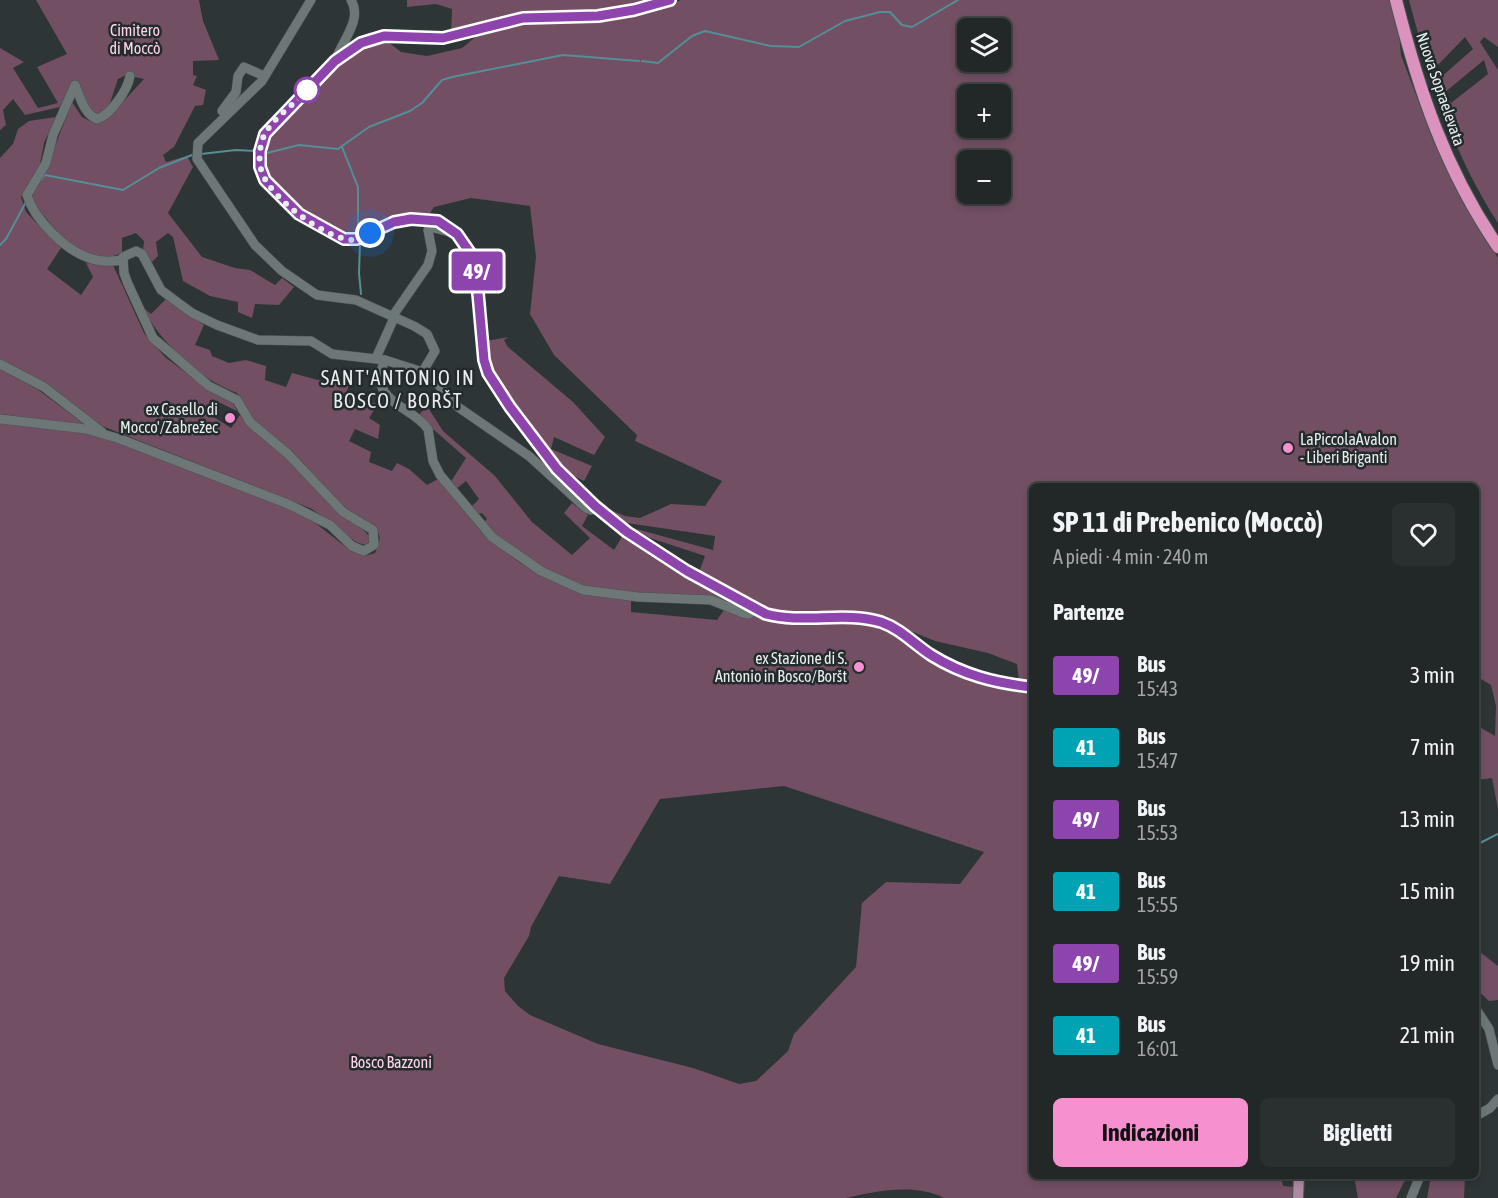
<!DOCTYPE html>
<html lang="it">
<head>
<meta charset="utf-8">
<style>
	body { margin:0; font-family:"Asap Condensed",sans-serif; background:#2a3030; color:#f1f3f6; height:100vh; display:flex; flex-direction:column; font-size:22px; white-space:nowrap }
	* { box-sizing:border-box; margin:0 }
	p { font-size:20px; color:#a2a6a8 }
	.icon { flex:none; width:33px; height:33px; fill:none; stroke:currentColor; stroke-width:2; stroke-linecap:round; stroke-linejoin:round }
	.map { position:relative; flex:1; overflow:hidden }
	.details { position:absolute; left:1029px; top:483px; width:450px; height:696px; display:flex; flex-direction:column; background:#222828; border-radius:9px; box-shadow:0 3px 9px #0003,0 0 0 2px #3f4445 }
	.details>* { flex:none }
	.badge { padding:0 12px; border-radius:4px; font-size:21px; line-height:39px }
	.tools { position:absolute; left:957px; top:18px; display:grid; gap:12px }
	.tools a { display:grid; place-items:center; width:54px; height:54px; border-radius:9px; background:#222828; box-shadow:0 3px 9px #0003,0 0 0 2px #3f4445; font-size:30px }
	.you { position:absolute; width:30px; height:30px; margin:-15px; border:4px solid #fff; border-radius:50%; background:#1a73e8; box-shadow:0 0 0 9px #1a73e833 }
	.map>.badge { position:absolute; translate:-50% -50%; box-shadow:0 0 0 3px #fff }
	h2 { padding:0 24px; font-size:22px; line-height:54px }
	.round { display:grid; place-items:center; flex:none; width:63px; height:63px; border-radius:9px; background:#2a3030 }
	.headline { display:flex; align-items:center; justify-content:space-between; height:102px; padding:0 24px }
	h1 { font-size:28px; font-weight:700; line-height:45px }
	.primary-button { display:flex; gap:12px; margin-top:auto; padding:12px 24px }
	.primary-button a { flex:1; height:69px; border-radius:9px; background:#f690cf; color:#111; font-size:24px; font-weight:700; line-height:69px; text-align:center }
	.primary-button a+a { background:#2a3030; color:#f1f3f6 }
	ul { padding:0; list-style:none }
	li { display:flex; align-items:center; gap:18px; height:72px; padding:0 24px }
	li div { flex:1 }
	li b { display:block; font-size:22px }
	li em { font-style:normal }
	li .badge { min-width:66px; font-weight:700; text-align:center }
	.map>svg:first-child { display:block }
	.green { fill:#724f63; fill-rule:evenodd }
	.lines { fill:none; stroke-linecap:round; stroke-linejoin:round }
	.stream { stroke:#548f95; stroke-width:2 }
	.minor-casing { stroke:#4c5354; stroke-width:10 }
	.major-casing { stroke:#4c5354; stroke-width:12 }
	.highway-casing { stroke:#4c5354; stroke-width:14 }
	.minor { stroke:#6d7778; stroke-width:9 }
	.major { stroke:#af88a2; stroke-width:10 }
	.highway { stroke:#db93be; stroke-width:12 }
	.line-casing { stroke:#fff; stroke-width:14 }
	.line { stroke:#8e44ad; stroke-width:9 }
	.walk { stroke:#e8edee; stroke-width:6; stroke-dasharray:0 10.8 }
	.stop-dot { fill:#fff; stroke:#8e44ad; stroke-width:3 }
	.poi-dot { fill:#f690cf; stroke:#232b2c; stroke-width:2 }
	.labels { text-anchor:middle; dominant-baseline:central; stroke-width:5; stroke-linejoin:round; paint-order:stroke }
	.park-label { font-size:16px; fill:#fed4ec; stroke:#232b2c }
	.street-label { font-size:16px; fill:#e8edee; stroke:#232b2c }
	.poi-label { font-size:16px; fill:#e8edee; stroke:#232b2c; text-anchor:end }
	.quarter-label { font-size:20px; letter-spacing:1.5px; fill:#e8edee; stroke:#232b2c }
</style>
</head>
<body>
<div class="map">
<svg width="1498" height="1198" viewBox="0 0 1498 1198">
	<rect width="100%" height="100%" fill="#2d3536"/>
	<g class="green">
		<path d="M36 0H199L203 21 219 60 193 61V75L197 76 193 85 206 90 203 105 195 106 174 147 163 155 166 162 187 156 193 167 168 213 202 257 235 268 250 270 275 285 282 278 294 287 279 305 255 304 252 318 238 312V302L210 296 183 281 173 237 168 233 156 242 158 256 152 262 143 250 144 241 136 233 122 238V253C116 255 109 258 103 258 74 255 47 222 32 199L35 185 53 151 72 102 82 117 96 124 106 120 144 79 126 75 118 79 109 106 97 116 92 112 73 80 60 107 25 115 13 99 3 110 6 125 0 130V48L24 62 13 68 38 108 58 103 37 67 67 54Z"/>
		<path d="M407 0H658L451 33 452 9 436 4 407 7Z"/>
		<path d="M681 0H1390L1399 34 1401 55 1433 140 1460 195 1498 258V809L1492 778 1476 780V725L1495 736 1496 706 1491 685 1476 676V486H1032V684L1019 682 1017 664 988 653 935 641 884 620 776 614 699 572 705 556 650 538 629 527 713 550 715 536 627 523 616 519 603 507 625 516 640 518 671 504 705 506 722 481 635 441 637 435 554 355 530 314 536 257 530 206 471 198 434 207 428 216 349 236 308 217 267 176 263 157 267 137 335 67 362 47 387 41 401 52 427 56 462 48 478 35 519 23 659 8ZM968 28H1000V62H968ZM968 94H1000V128H968ZM968 160H1000V194H968Z"/>
		<path d="M1409 0H1498V47L1484 37 1480 42 1498 70V223C1453 154 1430 79 1409 0ZM1465 37 1473 49 1439 79 1434 69ZM1484 60 1488 74 1451 103 1444 93Z"/>
		<path d="M56 117 44 143 40 164 21 197 26 212 61 248 47 269 81 295 93 277 86 263 113 265 144 333 165 357 210 391 232 401 237 411 216 401 212 416 231 428 240 415C251 430 266 436 279 449 298 467 314 489 333 508 344 519 360 524 370 537L369 542 365 545 356 542 312 509 102 426 43 383 0 359V158L13 144 18 129 29 121Z"/>
		<path d="M166 299 204 325 195 345 210 350 212 356 229 363 246 360 266 366 265 380 286 387 292 373 318 380 350 383 345 396 361 408 366 401 378 404 369 418 380 425 378 439 355 429 349 441 371 452 369 462 392 471 397 463 409 469 427 485 438 479 482 533 520 563 587 595 631 600V612L717 620 724 610 744 618C760 611 771 622 787 623 821 624 855 618 887 630 911 639 931 659 953 672 976 687 1006 688 1032 691V1176H1281L1283 1186 1294 1187 1293 1198H944C915 1183 876 1191 846 1198H0V423L80 431 111 440 270 499 314 522 351 551 365 556 375 553C387 528 373 529 356 518 351 514 346 509 341 504L248 414 237 393C194 376 163 344 140 305L151 314ZM784 786 984 852 960 884 886 882 862 903 856 967 794 1034 788 1051 756 1081 739 1084 693 1068 598 1044 530 1015 518 1006 505 991 504 978 529 936 531 927 559 876 610 884 660 799Z"/>
		<path d="M509 337 504 340 508 347 573 402 605 437 594 455 554 437 551 449 592 466 584 481 564 471 516 409 493 373 486 341Z"/>
		<path d="M0 369 37 389 87 426 0 414Z"/>
		<path d="M427 406 443 431 495 476 532 522 572 555 590 538 564 513 572 503 588 515 582 526 614 550 623 535 743 607 588 587 546 571 501 541 484 522 487 519 482 513 477 514 472 506 479 499 466 481 456 489 450 483 466 458 418 416Z"/>
		<path d="M1476 949 1498 966V1000L1489 1001 1476 989Z"/>
		<path d="M1354 1176H1414L1404 1182 1396 1198H1358Z"/>
		<path d="M1431 1176H1465L1464 1198H1427Z"/>
	</g>
	<g class="lines">
		<g class="stream">
			<path d="M642 61 658 63 692 36 705 31 771 46 799 47 845 21 880 12H890L902 25 912 27 958 0"/>
			<path d="M342 147 358 187V233"/>
			<path d="M267 153 299 145 338 149 369 127 410 111 422 103 442 80 452 77 563 55 639 61"/>
			<path d="M201 154 236 150 255 151"/>
			<path d="M41 180 45 175 123 190 159 168 192 155"/>
			<path d="M360 243 359 273 361 294"/>
			<path d="M0 245 6 239 26 202"/>
			<path d="M1476 845 1498 834"/>
		</g>
		<g class="minor-casing">
			<g id="minor">
				<path d="M311 0 262 81 198 143 197 159 255 245 282 271 317 295 356 300 414 326 427 334 435 351 423 371"/>
				<path d="M335 61C342 41 363 19 351 0"/>
				<path d="M222 111 236 92 238 76 244 67 264 76"/>
				<path d="M122 260C110 262 100 262 89 258 65 250 34 219 27 195L46 163 53 135 75 85C80 97 84 114 97 119 111 115 128 89 130 76"/>
				<path d="M392 317 428 265 432 251 428 230 430 227 454 233"/>
				<path d="M376 358 394 318"/>
				<path d="M385 360C366 402 411 405 428 429L433 461 440 475 492 537 541 571 583 590 638 597 711 600 743 613 749 614 755 610"/>
				<path d="M0 364 44 387 102 432"/>
				<path d="M0 419 86 429 120 439 288 504 330 525 352 546 364 551 374 545 373 530 343 512 288 454 250 422 237 400 209 386 153 338 128 284 124 273 123 257 136 251 142 254 161 290 192 313 217 325 258 340 311 341 332 354 385 360 429 374 458 407 529 456 586 508 591 510 595 506"/>
				<path d="M1476 1009 1489 1029 1498 1065"/>
				<path d="M1476 1116 1490 1108 1498 1099"/>
				<path d="M1411 1198 1420 1176"/>
			</g>
		</g>
		<g class="major-casing">
			<g id="major">
				<path d="M670 0 634 10 598 16 523 18 443 38 384 37 361 43 335 61 265 134 260 151V167L265 180 299 214 344 239H357L394 222 411 219 438 221 457 234 475 260 484 360 488 373 510 407 557 469 595 506 627 532 687 571 766 614C803 624 844 611 881 622 901 629 915 644 931 655 963 676 995 683 1032 687"/>
				<path d="M1298 1198 1299 1176"/>
			</g>
		</g>
		<g class="highway-casing">
			<path id="highway" d="M1396 0C1419 91 1445 169 1498 247"/>
		</g>
		<use href="#minor" class="minor"/>
		<use href="#major" class="major"/>
		<use href="#highway" class="highway"/>
	</g>
	<g class="lines">
		<g class="line-casing">
			<path id="line" d="M670 0 634 10 598 16 523 18 443 38 384 36 361 43 335 61 265 134 260 151V167L265 180 299 214 344 239H357L394 222 411 219 438 221 457 234 475 260 484 360 488 373 510 407 557 469 595 506 627 532 687 571 766 614C803 624 844 611 881 622 901 629 914 644 931 655 963 675 995 683 1032 687"/>
		</g>
		<use href="#line" class="line"/>
		<path class="walk" d="M307 90C294 105 270 120 263 138 259 149 258 164 263 175 274 200 323 237 351 240L370 233"/>
	</g>
	<circle class="stop-dot" cx="307" cy="90" r="12"/>
	<g class="poi-dot">
		<circle cx="230" cy="418" r="6"/>
		<circle cx="1288" cy="448" r="6"/>
		<circle cx="859" cy="667" r="6"/>
	</g>
	<g class="labels">
		<g class="park-label">
			<text x="135" y="30">Cimitero<tspan x="135" dy="18">di Moccò</tspan></text>
			<text x="391" y="1062">Bosco Bazzoni</text>
		</g>
		<g class="street-label">
			<text transform="translate(1441 89) rotate(71)">Nuova Sopraelevata</text>
		</g>
		<g class="poi-label">
			<text x="218" y="409">ex Casello di<tspan x="218" dy="18">Mocco'/Zabrežec</tspan></text>
			<text x="1300" y="439" text-anchor="start">LaPiccolaAvalon<tspan x="1300" dy="18">- Liberi Briganti</tspan></text>
			<text x="847" y="658">ex Stazione di S.<tspan x="847" dy="18">Antonio in Bosco/Boršt</tspan></text>
		</g>
		<g class="quarter-label">
			<text x="398" y="377">SANT'ANTONIO IN<tspan x="398" dy="23">BOSCO / BORŠT</tspan></text>
		</g>
	</g>
</svg>
<div class="tools">
<a><svg class="icon" aria-label="layers" viewBox="0 0 24 24"><path d="M12 4l9 5-9 5-9-5zM3 14l9 5 9-5"/></svg></a>
<a>+</a>
<a>−</a>
</div>
<div class="you" style="left:370px;top:233px"></div>
<b class="badge" style="left:477px;top:271px;background:#8e44ad;color:#fff">49/</b>
<section class="details">
<div class="headline"><div><h1>SP 11 di Prebenico (Moccò)</h1><p>A piedi · 4 min · 240 m</p></div><a class="round"><svg class="icon" aria-label="heart" viewBox="0 0 24 24"><path d="M12 20l-8-8c-3-5 5-10 8-4 3-6 11-1 8 4z"/></svg></a></div>
<h2>Partenze</h2>
<ul>
<li><span class="badge" style="background:#8e44ad;color:#fff">49/</span><div><b>Bus</b><p>15:43</p></div><em>3 min</em></li>
<li><span class="badge" style="background:#00a3b4;color:#fff">41</span><div><b>Bus</b><p>15:47</p></div><em>7 min</em></li>
<li><span class="badge" style="background:#8e44ad;color:#fff">49/</span><div><b>Bus</b><p>15:53</p></div><em>13 min</em></li>
<li><span class="badge" style="background:#00a3b4;color:#fff">41</span><div><b>Bus</b><p>15:55</p></div><em>15 min</em></li>
<li><span class="badge" style="background:#8e44ad;color:#fff">49/</span><div><b>Bus</b><p>15:59</p></div><em>19 min</em></li>
<li><span class="badge" style="background:#00a3b4;color:#fff">41</span><div><b>Bus</b><p>16:01</p></div><em>21 min</em></li>
</ul>
<div class="primary-button"><a>Indicazioni</a><a>Biglietti</a></div>
</section>
</div>
</body>
</html>
